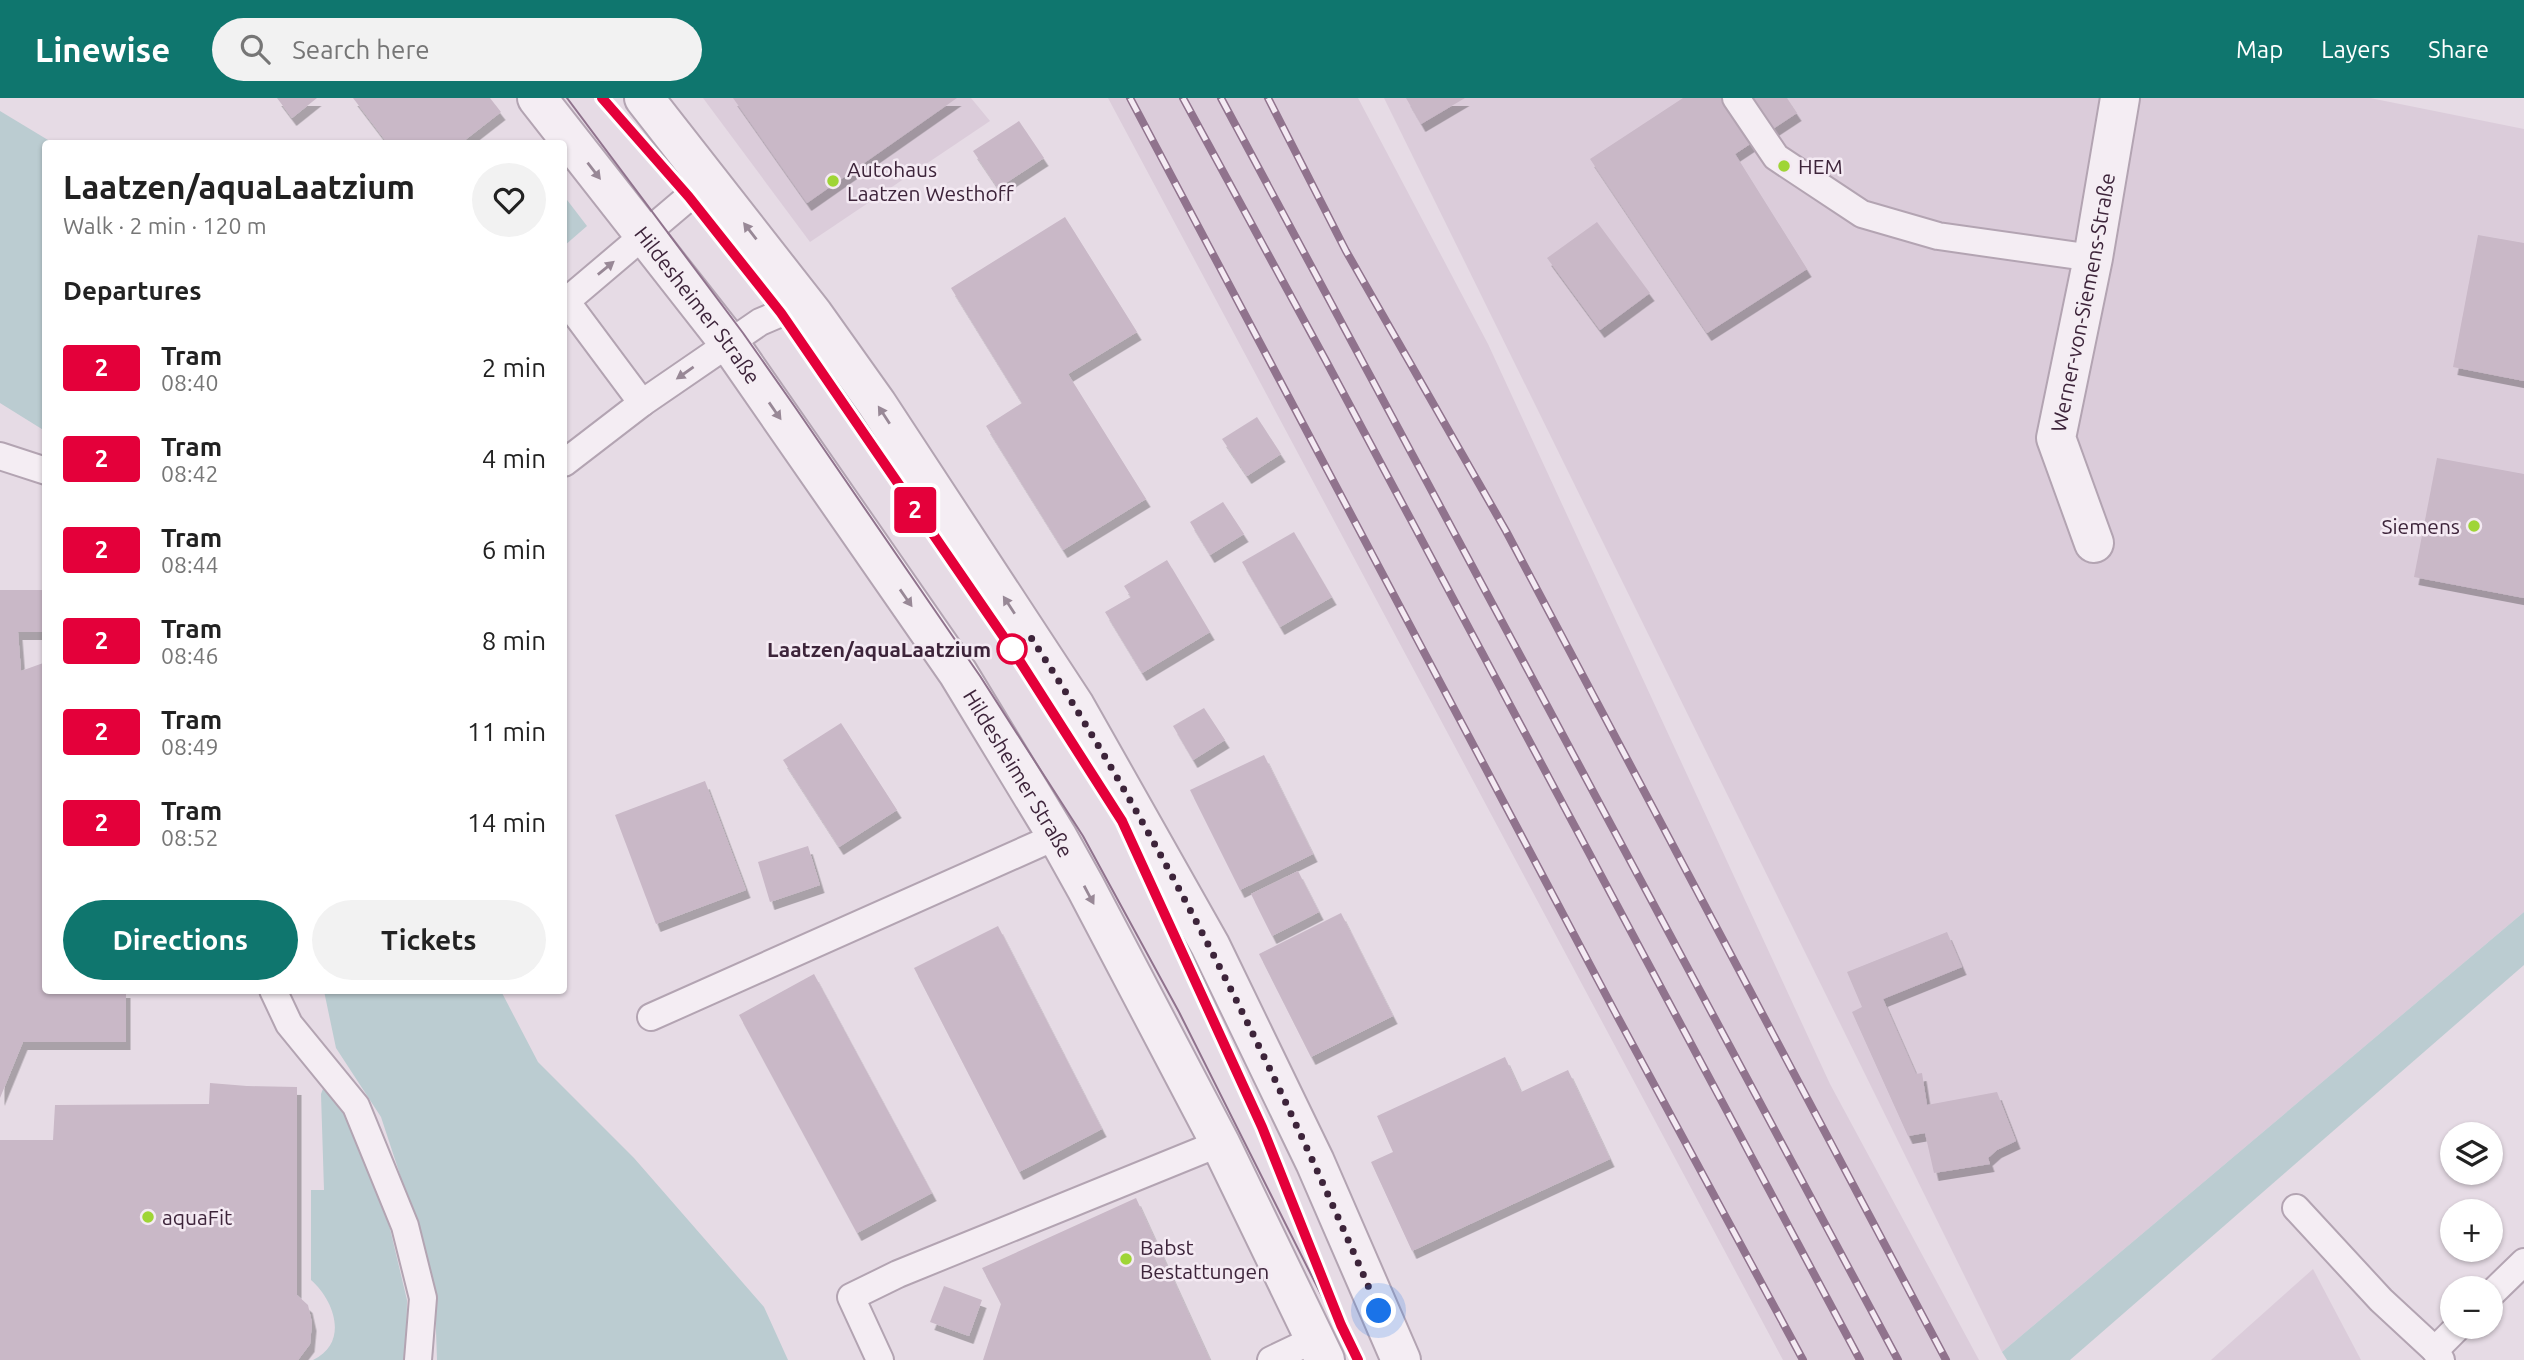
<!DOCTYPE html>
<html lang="en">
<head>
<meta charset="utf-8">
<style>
	body { margin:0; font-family:Ubuntu,sans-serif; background:#f2f2f2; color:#222; height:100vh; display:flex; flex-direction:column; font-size:26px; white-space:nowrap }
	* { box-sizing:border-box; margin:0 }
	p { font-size:23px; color:#767676 }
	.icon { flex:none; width:38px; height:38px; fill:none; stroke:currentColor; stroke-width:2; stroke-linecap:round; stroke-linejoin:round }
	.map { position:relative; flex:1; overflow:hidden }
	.sheet { position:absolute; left:42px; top:42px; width:525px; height:854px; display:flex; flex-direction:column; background:#fff; border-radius:7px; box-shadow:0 2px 5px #0004 }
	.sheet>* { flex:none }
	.badge { padding:0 14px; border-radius:5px; font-size:24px; line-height:46px }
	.tools { position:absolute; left:2440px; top:1024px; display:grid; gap:14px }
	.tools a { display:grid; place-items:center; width:63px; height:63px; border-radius:50%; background:#fff; box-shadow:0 2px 5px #0004; font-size:35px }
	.you { position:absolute; width:35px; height:35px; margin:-18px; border:5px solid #fff; border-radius:50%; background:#1a73e8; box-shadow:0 0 0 10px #1a73e833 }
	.map>.badge { position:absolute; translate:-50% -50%; box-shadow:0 0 0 4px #fff }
	h2 { padding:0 21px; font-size:26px; line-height:63px }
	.round { display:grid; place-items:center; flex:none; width:74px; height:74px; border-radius:37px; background:#f2f2f2 }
	.headline { display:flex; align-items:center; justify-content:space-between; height:119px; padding:0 21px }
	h1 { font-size:33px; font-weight:700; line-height:52px }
	.primary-button { display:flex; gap:14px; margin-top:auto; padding:14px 21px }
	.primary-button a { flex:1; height:80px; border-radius:42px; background:#0f766e; color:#fff; font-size:28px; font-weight:700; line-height:80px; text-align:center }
	.primary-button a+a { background:#f2f2f2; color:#222 }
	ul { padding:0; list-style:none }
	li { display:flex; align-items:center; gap:21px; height:91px; padding:0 21px }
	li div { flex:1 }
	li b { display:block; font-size:26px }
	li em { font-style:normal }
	li .badge { min-width:77px; font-weight:700; text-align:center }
	header { display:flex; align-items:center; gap:42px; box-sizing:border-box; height:98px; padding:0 35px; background:#0f766e; color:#fff }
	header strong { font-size:33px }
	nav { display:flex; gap:38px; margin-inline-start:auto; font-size:24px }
	.search { width:490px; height:63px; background:#f2f2f2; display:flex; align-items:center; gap:18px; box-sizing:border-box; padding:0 24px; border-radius:38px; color:#767676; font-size:26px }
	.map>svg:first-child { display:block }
	.built { fill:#dbccda }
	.green { fill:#bbccd1 }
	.building { fill:#c9b8c7; filter:url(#shadow) }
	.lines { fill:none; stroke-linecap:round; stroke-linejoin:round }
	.service-casing { stroke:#b3a4b2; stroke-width:30 }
	.minor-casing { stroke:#b3a4b2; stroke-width:42 }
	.tertiary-casing { stroke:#b3a4b2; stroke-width:42 }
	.service { stroke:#f4edf3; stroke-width:26 }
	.minor { stroke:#f4edf3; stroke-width:38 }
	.tertiary { stroke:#f4edf3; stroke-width:38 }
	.tram { stroke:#90738d; stroke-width:2 }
	.rail-casing { stroke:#90738d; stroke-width:8 }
	.rail { stroke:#f4eaf3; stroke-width:5; stroke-dasharray:16; stroke-linecap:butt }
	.oneway { fill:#988896 }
	.line-casing { stroke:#fff; stroke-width:16 }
	.line { stroke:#e4003a; stroke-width:10 }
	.walk { stroke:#3d243a; stroke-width:7; stroke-dasharray:0 12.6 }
	.poi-dot { fill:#9fd536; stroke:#f4eaf3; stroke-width:2.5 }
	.stop-dot { fill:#fff; stroke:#e4003a; stroke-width:3.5 }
	.labels { text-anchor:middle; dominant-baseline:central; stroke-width:5; stroke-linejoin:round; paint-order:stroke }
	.poi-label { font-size:21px; fill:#3d243a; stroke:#f4eaf3; text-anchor:start }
	.street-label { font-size:21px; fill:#3d243a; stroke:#f4eaf3 }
	.stop-label { font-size:21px; font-weight:bold; fill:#3d243a; stroke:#f4eaf3; text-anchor:end }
</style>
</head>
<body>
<header>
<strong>Linewise</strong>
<div class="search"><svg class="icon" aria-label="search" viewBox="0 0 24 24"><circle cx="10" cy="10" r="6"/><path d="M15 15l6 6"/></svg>Search here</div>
<nav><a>Map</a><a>Layers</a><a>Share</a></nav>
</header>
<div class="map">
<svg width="2524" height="1262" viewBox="0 0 2524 1262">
	<defs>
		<filter id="shadow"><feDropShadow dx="4.5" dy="8" stdDeviation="0" flood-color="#0004"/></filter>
	</defs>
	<rect width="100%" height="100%" fill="#e6dbe5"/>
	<g class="built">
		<path d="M703 0H971L990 23 810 144Z"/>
		<path d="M1108 0H1358L1488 246 1830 986 1979 1262H1783Z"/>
		<path d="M1384 0H2370L2524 31V814L2002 1254Z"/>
		<path d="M2313 1171 2361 1262H2211Z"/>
	</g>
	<g class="green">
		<path d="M0 13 53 45 46 46 45 333 0 305Z"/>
		<path d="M564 98 587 128 564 148Z"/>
		<path d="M2524 814V867L2070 1262H2007L2002 1254Z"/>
		<path d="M324 893H501L538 964 634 1060 764 1209 788 1262H437L435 1204 408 1101 381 1019 336 950Z"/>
		<path d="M324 988 337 1002 381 1093 407 1202 406 1262H313C349 1245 335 1203 311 1182V1092H324L321 996Z"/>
	</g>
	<g class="building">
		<path d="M277 0H317L292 20Z"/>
		<path d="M353 0H490L501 14 460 46H388Z"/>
		<path d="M733 0H957L807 105Z"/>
		<path d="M1406 0H1465L1421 26Z"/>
		<path d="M1683 0H1787L1797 15 1735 56 1807 171 1707 235 1590 61Z"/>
		<path d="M1019 23 1044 60 998 90 973 53Z"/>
		<path d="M1065 119 1137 234 1068 276 1146 401 1063 452 986 328 1022 305 951 190Z"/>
		<path d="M1597 124 1650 195 1600 232 1547 160Z"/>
		<path d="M2478 137 2524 145V283L2453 269Z"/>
		<path d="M1257 319 1281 356 1247 378 1222 341Z"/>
		<path d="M2437 360 2524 376V500L2414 479Z"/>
		<path d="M1223 404 1244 436 1210 457 1190 424Z"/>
		<path d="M1294 434 1332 499 1280 529 1242 464Z"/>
		<path d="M1167 462 1210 534 1142 575 1105 514 1131 499 1124 488Z"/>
		<path d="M0 492H46V534H18L21 573 46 564V892H126V944H23L0 1000Z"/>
		<path d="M1204 610 1225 642 1193 662 1173 628Z"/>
		<path d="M841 625 897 712 839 749 783 662Z"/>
		<path d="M1264 657 1313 756 1240 792 1190 692Z"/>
		<path d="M705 683 746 792 656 826 615 717Z"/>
		<path d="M808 748 820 787 770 804 758 764Z"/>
		<path d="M1298 773 1319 814 1272 838 1251 796Z"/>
		<path d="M1341 815 1393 918 1311 959 1259 856Z"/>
		<path d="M998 828 1102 1031 1019 1074 914 870Z"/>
		<path d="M1947 834 1962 869 1883 901 1916 976 1922 975 1927 1007 1997 994 2016 1043 1997 1052 1988 1060 1990 1066 1934 1075 1925 1035 1908 1038 1852 914 1862 909 1847 874Z"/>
		<path d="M814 876 932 1095 857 1135 739 917Z"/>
		<path d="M1505 959 1521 994 1568 972 1610 1061 1412 1153 1371 1064 1393 1054 1377 1018Z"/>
		<path d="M210 985 247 988 297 989V1197L308 1207 312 1225 310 1246 298 1262H0V1042H53L55 1007 209 1006Z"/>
		<path d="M1136 1100 1210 1262H983L1001 1206 982 1170Z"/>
		<path d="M944 1188 982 1202 969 1238 930 1224Z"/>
	</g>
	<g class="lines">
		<g class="service-casing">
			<g id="service">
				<path d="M1736 0 1776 59 1862 116 1938 138 2093 160"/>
				<path d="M564 205 689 99 699 67"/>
				<path d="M642 305 760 224 781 215 813 216"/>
				<path d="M0 358 46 373"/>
				<path d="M564 365 642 305 566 203"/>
				<path d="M273 892 289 926 356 1008 405 1128 423 1200 418 1262"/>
				<path d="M651 919 1057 738"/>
				<path d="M2296 1110 2381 1202 2435 1252"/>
				<path d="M2490 1197 2524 1164"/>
				<path d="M880 1262 851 1199 898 1176 1220 1045"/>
				<path d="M1271 1262 1315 1241"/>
				<path d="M2441 1262 2435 1252 2459 1228"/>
			</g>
		</g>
		<g class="minor-casing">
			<g id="minor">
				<path id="s1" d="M2094 445 2056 340 2093 160 2120 0"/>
			</g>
		</g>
		<g class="tertiary-casing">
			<g id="tertiary">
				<path id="s2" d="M537 0 729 245 958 575 1057 738 1086 790 1220 1045 1325 1262"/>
				<path d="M644 0 813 216 877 306 1075 608 1210 847 1315 1064 1401 1262"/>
			</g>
		</g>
		<use href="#service" class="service"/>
		<use href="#minor" class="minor"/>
		<use href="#tertiary" class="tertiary"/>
		<g class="tram">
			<path d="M567 0 743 235 795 309 980 578 1083 738 1179 914 1354 1262"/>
			<path d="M602 0 689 99 781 215 1012 551 1122 723 1262 1029 1322 1179"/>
		</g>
		<g class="rail-casing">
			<g id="rail">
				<path d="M1130 0 1616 916 1803 1262"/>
				<path d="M1183 0 1325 261 1860 1262"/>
				<path d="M1221 0 1898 1262"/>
				<path d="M1268 0 1346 153 1506 433 1946 1262"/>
			</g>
		</g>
		<use href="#rail" class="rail"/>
	</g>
	<defs><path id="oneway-solid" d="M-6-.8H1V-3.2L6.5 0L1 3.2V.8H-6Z" transform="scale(1.75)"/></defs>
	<g class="oneway">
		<use href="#oneway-solid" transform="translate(594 73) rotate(52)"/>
		<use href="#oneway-solid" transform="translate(750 133) rotate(-128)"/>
		<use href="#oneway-solid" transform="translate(606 170) rotate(-39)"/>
		<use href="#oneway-solid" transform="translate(685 275) rotate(145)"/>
		<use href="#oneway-solid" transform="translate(775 313) rotate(55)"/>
		<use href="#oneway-solid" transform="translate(884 317) rotate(-123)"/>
		<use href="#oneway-solid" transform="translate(906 500) rotate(55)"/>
		<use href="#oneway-solid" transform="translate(1009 507) rotate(-123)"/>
		<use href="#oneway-solid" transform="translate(1089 797) rotate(62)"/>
	</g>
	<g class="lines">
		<g class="line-casing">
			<path id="line" d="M602 0 689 99 781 215 1012 551 1122 723 1262 1029 1341 1227 1358 1262"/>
		</g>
		<use href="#line" class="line"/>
		<path class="walk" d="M1012 551 1030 538C1169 751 1279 980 1379 1213"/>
	</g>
	<g class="poi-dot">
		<circle cx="1784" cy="68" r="7"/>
		<circle cx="833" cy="83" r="7"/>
		<circle cx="2474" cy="428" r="7"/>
		<circle cx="148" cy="1119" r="7"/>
		<circle cx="1126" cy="1161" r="7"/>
	</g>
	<circle class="stop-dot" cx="1012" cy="551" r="14"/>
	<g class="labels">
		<g class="poi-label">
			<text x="1798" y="68">HEM</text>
			<text x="847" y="71">Autohaus<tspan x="847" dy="24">Laatzen Westhoff</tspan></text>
			<text x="2460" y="428" text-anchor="end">Siemens</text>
			<text x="162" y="1119">aquaFit</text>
			<text x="1140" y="1149">Babst<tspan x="1140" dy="24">Bestattungen</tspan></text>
		</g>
		<g class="street-label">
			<text stroke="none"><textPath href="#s1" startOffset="250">Werner-von-Siemens-Straße</textPath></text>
			<text stroke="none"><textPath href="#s2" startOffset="262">Hildesheimer Straße</textPath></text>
			<text stroke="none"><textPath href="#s2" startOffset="830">Hildesheimer Straße</textPath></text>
		</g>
		<g class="stop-label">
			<text x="991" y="551">Laatzen/aquaLaatzium</text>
		</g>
	</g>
</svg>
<div class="tools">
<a><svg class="icon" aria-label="layers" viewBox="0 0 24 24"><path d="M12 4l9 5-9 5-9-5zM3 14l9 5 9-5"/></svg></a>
<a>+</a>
<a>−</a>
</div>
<div class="you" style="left:1379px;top:1213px"></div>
<b class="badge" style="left:915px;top:412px;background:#e4003a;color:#fff">2</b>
<section class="sheet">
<div class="headline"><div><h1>Laatzen/aquaLaatzium</h1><p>Walk · 2 min · 120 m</p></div><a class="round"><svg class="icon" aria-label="heart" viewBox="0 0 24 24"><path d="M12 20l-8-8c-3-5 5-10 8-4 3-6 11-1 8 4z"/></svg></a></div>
<h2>Departures</h2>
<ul>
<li><span class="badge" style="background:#e4003a;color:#fff">2</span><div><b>Tram</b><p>08:40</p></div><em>2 min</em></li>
<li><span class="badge" style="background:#e4003a;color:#fff">2</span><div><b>Tram</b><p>08:42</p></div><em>4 min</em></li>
<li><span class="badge" style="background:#e4003a;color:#fff">2</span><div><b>Tram</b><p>08:44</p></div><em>6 min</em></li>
<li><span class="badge" style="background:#e4003a;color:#fff">2</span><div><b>Tram</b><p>08:46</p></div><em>8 min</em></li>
<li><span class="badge" style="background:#e4003a;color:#fff">2</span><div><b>Tram</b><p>08:49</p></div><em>11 min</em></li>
<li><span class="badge" style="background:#e4003a;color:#fff">2</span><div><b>Tram</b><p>08:52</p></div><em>14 min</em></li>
</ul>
<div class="primary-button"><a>Directions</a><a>Tickets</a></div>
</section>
</div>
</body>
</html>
